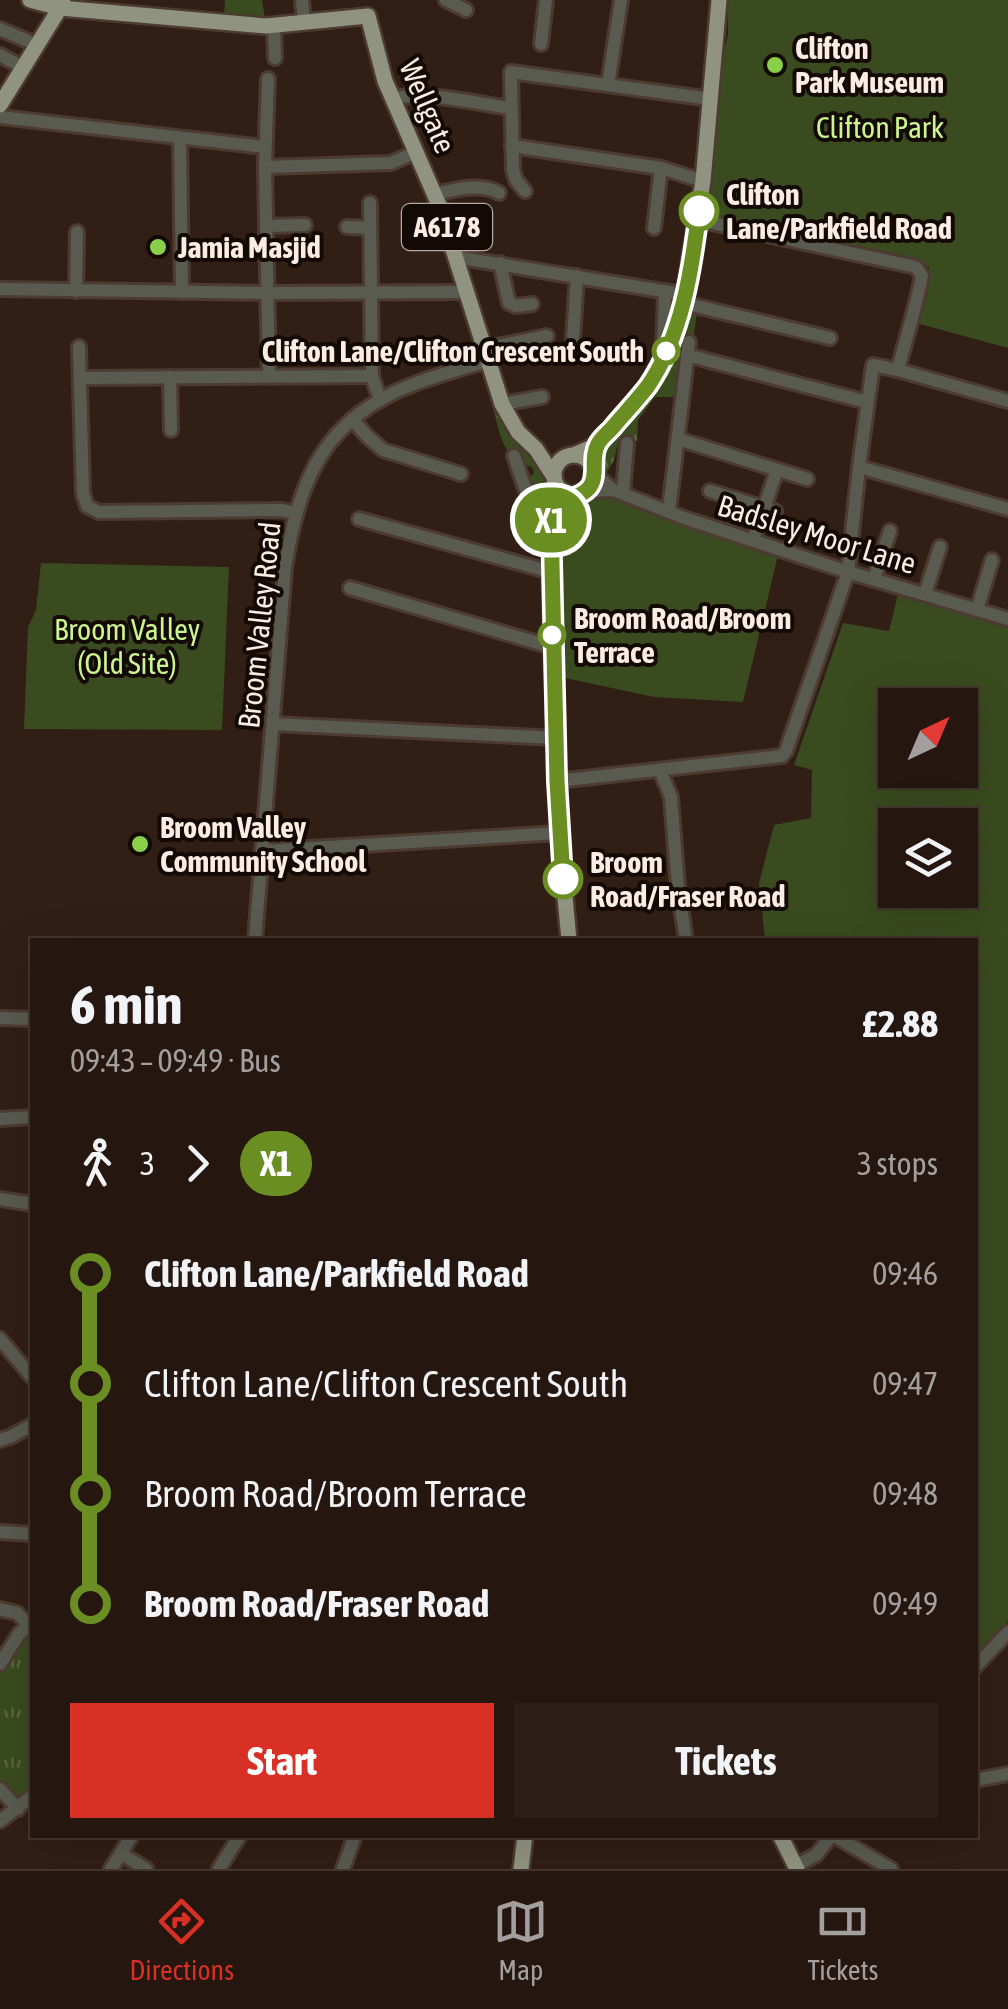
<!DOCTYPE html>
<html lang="en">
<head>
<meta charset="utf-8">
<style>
	body { margin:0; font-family:"Asap Condensed",sans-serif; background:#2d1f18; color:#f1f3f6; height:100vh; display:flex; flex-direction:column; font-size:38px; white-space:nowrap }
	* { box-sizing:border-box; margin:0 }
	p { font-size:32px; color:#a39f9e }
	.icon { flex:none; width:55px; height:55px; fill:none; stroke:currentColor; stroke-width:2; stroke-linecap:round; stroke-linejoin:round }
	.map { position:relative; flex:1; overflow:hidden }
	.panel { position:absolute; left:30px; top:938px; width:948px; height:900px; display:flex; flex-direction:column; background:#25160f; border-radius:0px; box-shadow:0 10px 40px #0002,0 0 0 2px #42352f }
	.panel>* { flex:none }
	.badge { padding:0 20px; border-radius:32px; font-size:35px; line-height:65px }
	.needle { width:65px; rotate:44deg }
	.buttons { position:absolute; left:878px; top:688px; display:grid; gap:20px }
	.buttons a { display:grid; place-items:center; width:100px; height:100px; border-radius:0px; background:#25160f; box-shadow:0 10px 40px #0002,0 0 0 2px #42352f; font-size:50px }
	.map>.badge { position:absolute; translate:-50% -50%; box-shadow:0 0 0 5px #fff }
	.legs { display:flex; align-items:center; gap:15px; height:110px; padding:0 40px; font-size:32px }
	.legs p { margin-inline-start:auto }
	.headline { display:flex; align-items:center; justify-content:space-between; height:170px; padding:0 40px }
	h1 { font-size:55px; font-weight:700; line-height:75px }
	.cta { display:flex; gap:20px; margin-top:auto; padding:20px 40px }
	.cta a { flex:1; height:115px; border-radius:0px; background:#d93025; color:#fff; font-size:40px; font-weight:700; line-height:115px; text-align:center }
	.cta a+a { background:#2d1f18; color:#f1f3f6 }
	ul { padding:0 40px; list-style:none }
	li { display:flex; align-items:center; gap:35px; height:110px; font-size:38px }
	li i { display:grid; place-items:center; width:15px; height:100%; margin:0 12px; background:currentColor }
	li i::after { content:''; width:25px; height:25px; margin:-12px; border:8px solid; border-radius:50%; background:#25160f }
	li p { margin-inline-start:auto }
	li:first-child i { background:linear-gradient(#0000 50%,currentColor 0) }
	li:last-child i { background:linear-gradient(currentColor 50%,#0000 0) }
	.tabs { display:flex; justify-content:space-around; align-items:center; height:140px; border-top:2px solid #42352f; background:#25160f; font-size:28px; color:#a39f9e }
	.tabs a { display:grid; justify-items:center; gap:5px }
	.tabs .current { color:#d93025 }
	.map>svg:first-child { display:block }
	.grass { fill:url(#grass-tufts) }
	.green { fill:#3a4b1f; fill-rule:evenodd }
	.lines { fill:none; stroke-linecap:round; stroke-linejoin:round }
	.minor-casing { stroke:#4d3b31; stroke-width:18 }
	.major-casing { stroke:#4d3b31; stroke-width:20 }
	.minor { stroke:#595b51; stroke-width:12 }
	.major { stroke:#8f937f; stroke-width:15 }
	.line-1-casing { stroke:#fff; stroke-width:22 }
	.line-1 { stroke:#6b8e23; stroke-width:15 }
	.poi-dot { fill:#89cf49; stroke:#130a06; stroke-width:4 }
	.stop-1-dot { fill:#fff; stroke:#6b8e23; stroke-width:5 }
	.labels { text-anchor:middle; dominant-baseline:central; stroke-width:8; stroke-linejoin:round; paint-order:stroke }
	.shield { fill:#130a06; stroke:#b5a9a3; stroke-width:2.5 }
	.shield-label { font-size:28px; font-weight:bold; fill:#fbede6 }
	.poi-label { font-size:30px; font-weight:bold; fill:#fbede6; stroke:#130a06; text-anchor:start }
	.street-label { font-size:30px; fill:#fbede6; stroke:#130a06 }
	.park-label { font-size:30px; fill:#cbf58e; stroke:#130a06 }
	.stop-label { font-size:30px; font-weight:bold; fill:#fbede6; stroke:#130a06; text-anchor:start }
</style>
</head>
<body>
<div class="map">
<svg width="1008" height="1869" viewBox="0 0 1008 1869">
	<defs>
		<pattern id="grass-tufts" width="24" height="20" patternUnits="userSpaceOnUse" patternTransform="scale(2.5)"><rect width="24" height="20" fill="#3a4b1f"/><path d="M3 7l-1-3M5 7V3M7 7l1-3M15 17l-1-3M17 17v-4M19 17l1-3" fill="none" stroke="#576540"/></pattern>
	</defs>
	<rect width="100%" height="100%" fill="#311e14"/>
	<g class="grass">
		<path d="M694 311 697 312 693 340 678 397H655L638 420 637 441 618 443 614 460 604 477 600 464 604 451 680 348 688 315Z"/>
		<path d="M493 409 511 435 538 462 548 480 546 510 542 511 528 478 534 473 532 467C502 460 501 435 493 409Z"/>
		<path d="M32 1627V1788L21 1800 16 1799 0 1781V1673L21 1639Z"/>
	</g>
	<g class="green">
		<path d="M225 0H262L265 19 224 16Z"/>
		<path d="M728 0H1008V348L916 323 929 267 711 219 705 214 720 69 728 35Z"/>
		<path d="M595 497H611L778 555 743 702 654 697 565 678 559 535C563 512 573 504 595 497Z"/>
		<path d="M41 563 229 567 222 730 24 729 28 627 36 610Z"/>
		<path d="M898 594 1008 627V1621L975 1656V940H765L759 883 774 825 811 818 812 770 794 765 843 623 889 631ZM895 705H960V770H895ZM895 825H960V890H895Z"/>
	</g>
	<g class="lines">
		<g class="minor-casing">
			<g id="minor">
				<path d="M302 0 304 22"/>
				<path d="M446 0 466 10"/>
				<path d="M274 26 275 58"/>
				<path d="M0 29 28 41"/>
				<path d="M541 44 546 0"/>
				<path d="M0 55 24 68"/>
				<path d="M268 79 265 167 269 376"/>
				<path d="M608 85 621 0"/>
				<path d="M392 98C432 91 471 103 511 108"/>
				<path d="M0 117 265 147"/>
				<path d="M180 138 182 292"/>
				<path d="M512 146 661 168 703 181"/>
				<path d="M265 167 391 163 416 152"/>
				<path d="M525 191 516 180 513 170 511 72 711 99"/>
				<path d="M435 194C454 190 482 182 499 193"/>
				<path d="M370 203 372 376 380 400"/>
				<path d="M698 220 916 267 922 276C916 308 906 337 898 370"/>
				<path d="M266 226 305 225"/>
				<path d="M347 227 370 228"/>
				<path d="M654 228 661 168"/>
				<path d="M456 257 675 293"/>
				<path d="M500 263 509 303 516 306 532 304"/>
				<path d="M0 289 267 293 466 292"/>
				<path d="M76 291 77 232"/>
				<path d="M683 303 830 338"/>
				<path d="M573 339 577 276"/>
				<path d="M79 347 83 493 87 506 99 512 281 510 296 513"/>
				<path d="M483 349 547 336"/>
				<path d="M663 352 665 292"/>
				<path d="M687 355 867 402"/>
				<path d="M170 377 171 430"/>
				<path d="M80 378 372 376"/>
				<path d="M502 404 542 397"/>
				<path d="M352 419 367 436 383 450 461 474"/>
				<path d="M678 439 807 479"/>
				<path d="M514 456C523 479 527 509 551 521"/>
				<path d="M859 467 1008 509"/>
				<path d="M594 473 613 490"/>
				<path d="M586 491 613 490 684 518 848 572 1008 619"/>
				<path d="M710 491 775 511"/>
				<path d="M623 493 627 443"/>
				<path d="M669 510 689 342"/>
				<path d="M359 519 551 572"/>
				<path d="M753 540 777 470"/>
				<path d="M874 579 890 531"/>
				<path d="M350 588 552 647"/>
				<path d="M925 594 940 547"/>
				<path d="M977 610 992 560"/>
				<path d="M273 724 556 738"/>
				<path d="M660 770 671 797 678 887 686 940"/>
				<path d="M557 781 782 756 786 751 848 572 859 467 873 365 898 370 1008 401"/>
				<path d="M262 851 559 833"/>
				<path d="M255 940 285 568C299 479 324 418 414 384 438 375 463 368 487 361"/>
				<path d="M0 1018 32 1019"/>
				<path d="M0 1119 32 1117"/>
				<path d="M0 1199 32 1204"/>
				<path d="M0 1339 32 1377"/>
				<path d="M0 1440 10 1437 32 1425"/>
				<path d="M0 1532 32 1534"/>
				<path d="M0 1609 17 1613 29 1625"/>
				<path d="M0 1664 19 1634 32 1622"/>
				<path d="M975 1667 1008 1632"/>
				<path d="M975 1780 1008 1774"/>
				<path d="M0 1789 18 1809"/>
				<path d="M0 1821 32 1796"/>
				<path d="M833 1835 891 1869"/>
				<path d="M122 1854 146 1869"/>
				<path d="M795 1866 816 1855 832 1835"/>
				<path d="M111 1869 132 1835"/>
				<path d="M219 1869 240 1835"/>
				<path d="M343 1869 355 1835"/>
			</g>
		</g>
		<g class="major-casing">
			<g id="major">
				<path d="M30 0 60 8 266 26 368 16 385 81 439 205 502 404 518 432 536 449 554 477"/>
				<path d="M0 105 63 3"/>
				<circle cx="574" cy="475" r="20"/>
				<path d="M574 455 597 445 648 385 663 360 683 303 703 181 719 0"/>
				<path d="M555 483 550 546 552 647 559 833 569 940"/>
				<path d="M780 1835 797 1869"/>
				<path d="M521 1869 525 1835"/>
			</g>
		</g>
		<use href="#minor" class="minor"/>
		<use href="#major" class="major"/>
	</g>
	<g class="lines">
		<g class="line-1-casing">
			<path id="line-1" d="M563 879 557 781 551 521C560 492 576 503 589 488 599 476 590 458 598 444 601 438 609 432 613 427 625 413 637 400 648 386 682 336 692 269 699 211"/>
		</g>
		<use href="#line-1" class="line-1"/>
	</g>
	<g class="poi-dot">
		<circle cx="775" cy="65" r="10"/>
		<circle cx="158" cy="247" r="10"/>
		<circle cx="140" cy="844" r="10"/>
	</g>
	<g class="stop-1-dot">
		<circle cx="699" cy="211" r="18"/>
		<circle cx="666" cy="351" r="12"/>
		<circle cx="552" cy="635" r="12"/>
		<circle cx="563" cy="879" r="18"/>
	</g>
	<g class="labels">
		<rect class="shield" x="402" y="204" width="90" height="46" rx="8"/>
		<g class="shield-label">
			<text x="447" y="227">A6178</text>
		</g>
		<g class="poi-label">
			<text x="795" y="48">Clifton<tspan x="795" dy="34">Park Museum</tspan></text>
			<text x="178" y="247">Jamia Masjid</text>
			<text x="160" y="827">Broom Valley<tspan x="160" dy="34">Community School</tspan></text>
		</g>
		<g class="street-label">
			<text transform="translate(428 106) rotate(67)">Wellgate</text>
			<text transform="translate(817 534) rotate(17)">Badsley Moor Lane</text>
			<text transform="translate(259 625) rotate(-84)">Broom Valley Road</text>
		</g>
		<g class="park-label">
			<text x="880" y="127">Clifton Park</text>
			<text x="127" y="629">Broom Valley<tspan x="127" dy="34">(Old Site)</tspan></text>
		</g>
		<g class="stop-label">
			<text x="726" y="194">Clifton<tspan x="726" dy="34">Lane/Parkfield Road</tspan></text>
			<text x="644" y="351" text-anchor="end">Clifton Lane/Clifton Crescent South</text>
			<text x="574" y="618">Broom Road/Broom<tspan x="574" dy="34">Terrace</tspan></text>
			<text x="590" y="862">Broom<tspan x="590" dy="34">Road/Fraser Road</tspan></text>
		</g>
	</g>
</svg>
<div class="buttons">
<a><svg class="needle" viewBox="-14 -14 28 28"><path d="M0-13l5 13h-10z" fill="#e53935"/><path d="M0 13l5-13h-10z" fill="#a39f9e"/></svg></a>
<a><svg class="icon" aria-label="layers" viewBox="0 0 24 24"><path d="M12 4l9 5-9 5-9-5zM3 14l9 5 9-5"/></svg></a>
</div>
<b class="badge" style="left:551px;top:520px;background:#6b8e23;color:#fff">X1</b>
<section class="panel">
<div class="headline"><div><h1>6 min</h1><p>09:43 – 09:49 · Bus</p></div><b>£2.88</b></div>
<div class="legs"><svg class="icon" aria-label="walk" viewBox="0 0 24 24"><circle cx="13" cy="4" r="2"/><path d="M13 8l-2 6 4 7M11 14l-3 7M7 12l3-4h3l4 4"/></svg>3<svg class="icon" aria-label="forward" viewBox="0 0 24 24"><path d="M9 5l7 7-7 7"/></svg><b class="badge" style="background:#6b8e23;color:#fff">X1</b><p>3 stops</p></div>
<ul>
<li><i style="color:#6b8e23"></i><b>Clifton Lane/Parkfield Road</b><p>09:46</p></li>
<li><i style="color:#6b8e23"></i><span>Clifton Lane/Clifton Crescent South</span><p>09:47</p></li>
<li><i style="color:#6b8e23"></i><span>Broom Road/Broom Terrace</span><p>09:48</p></li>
<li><i style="color:#6b8e23"></i><b>Broom Road/Fraser Road</b><p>09:49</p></li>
</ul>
<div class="cta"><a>Start</a><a>Tickets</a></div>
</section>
</div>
<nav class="tabs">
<a class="current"><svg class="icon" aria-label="directions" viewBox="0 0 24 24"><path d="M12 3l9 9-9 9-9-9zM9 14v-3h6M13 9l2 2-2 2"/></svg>Directions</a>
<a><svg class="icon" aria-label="map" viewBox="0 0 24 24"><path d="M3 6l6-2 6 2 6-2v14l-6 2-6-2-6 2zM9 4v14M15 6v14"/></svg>Map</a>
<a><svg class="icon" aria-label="tickets" viewBox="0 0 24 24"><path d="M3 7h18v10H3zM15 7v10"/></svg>Tickets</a>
</nav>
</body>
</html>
